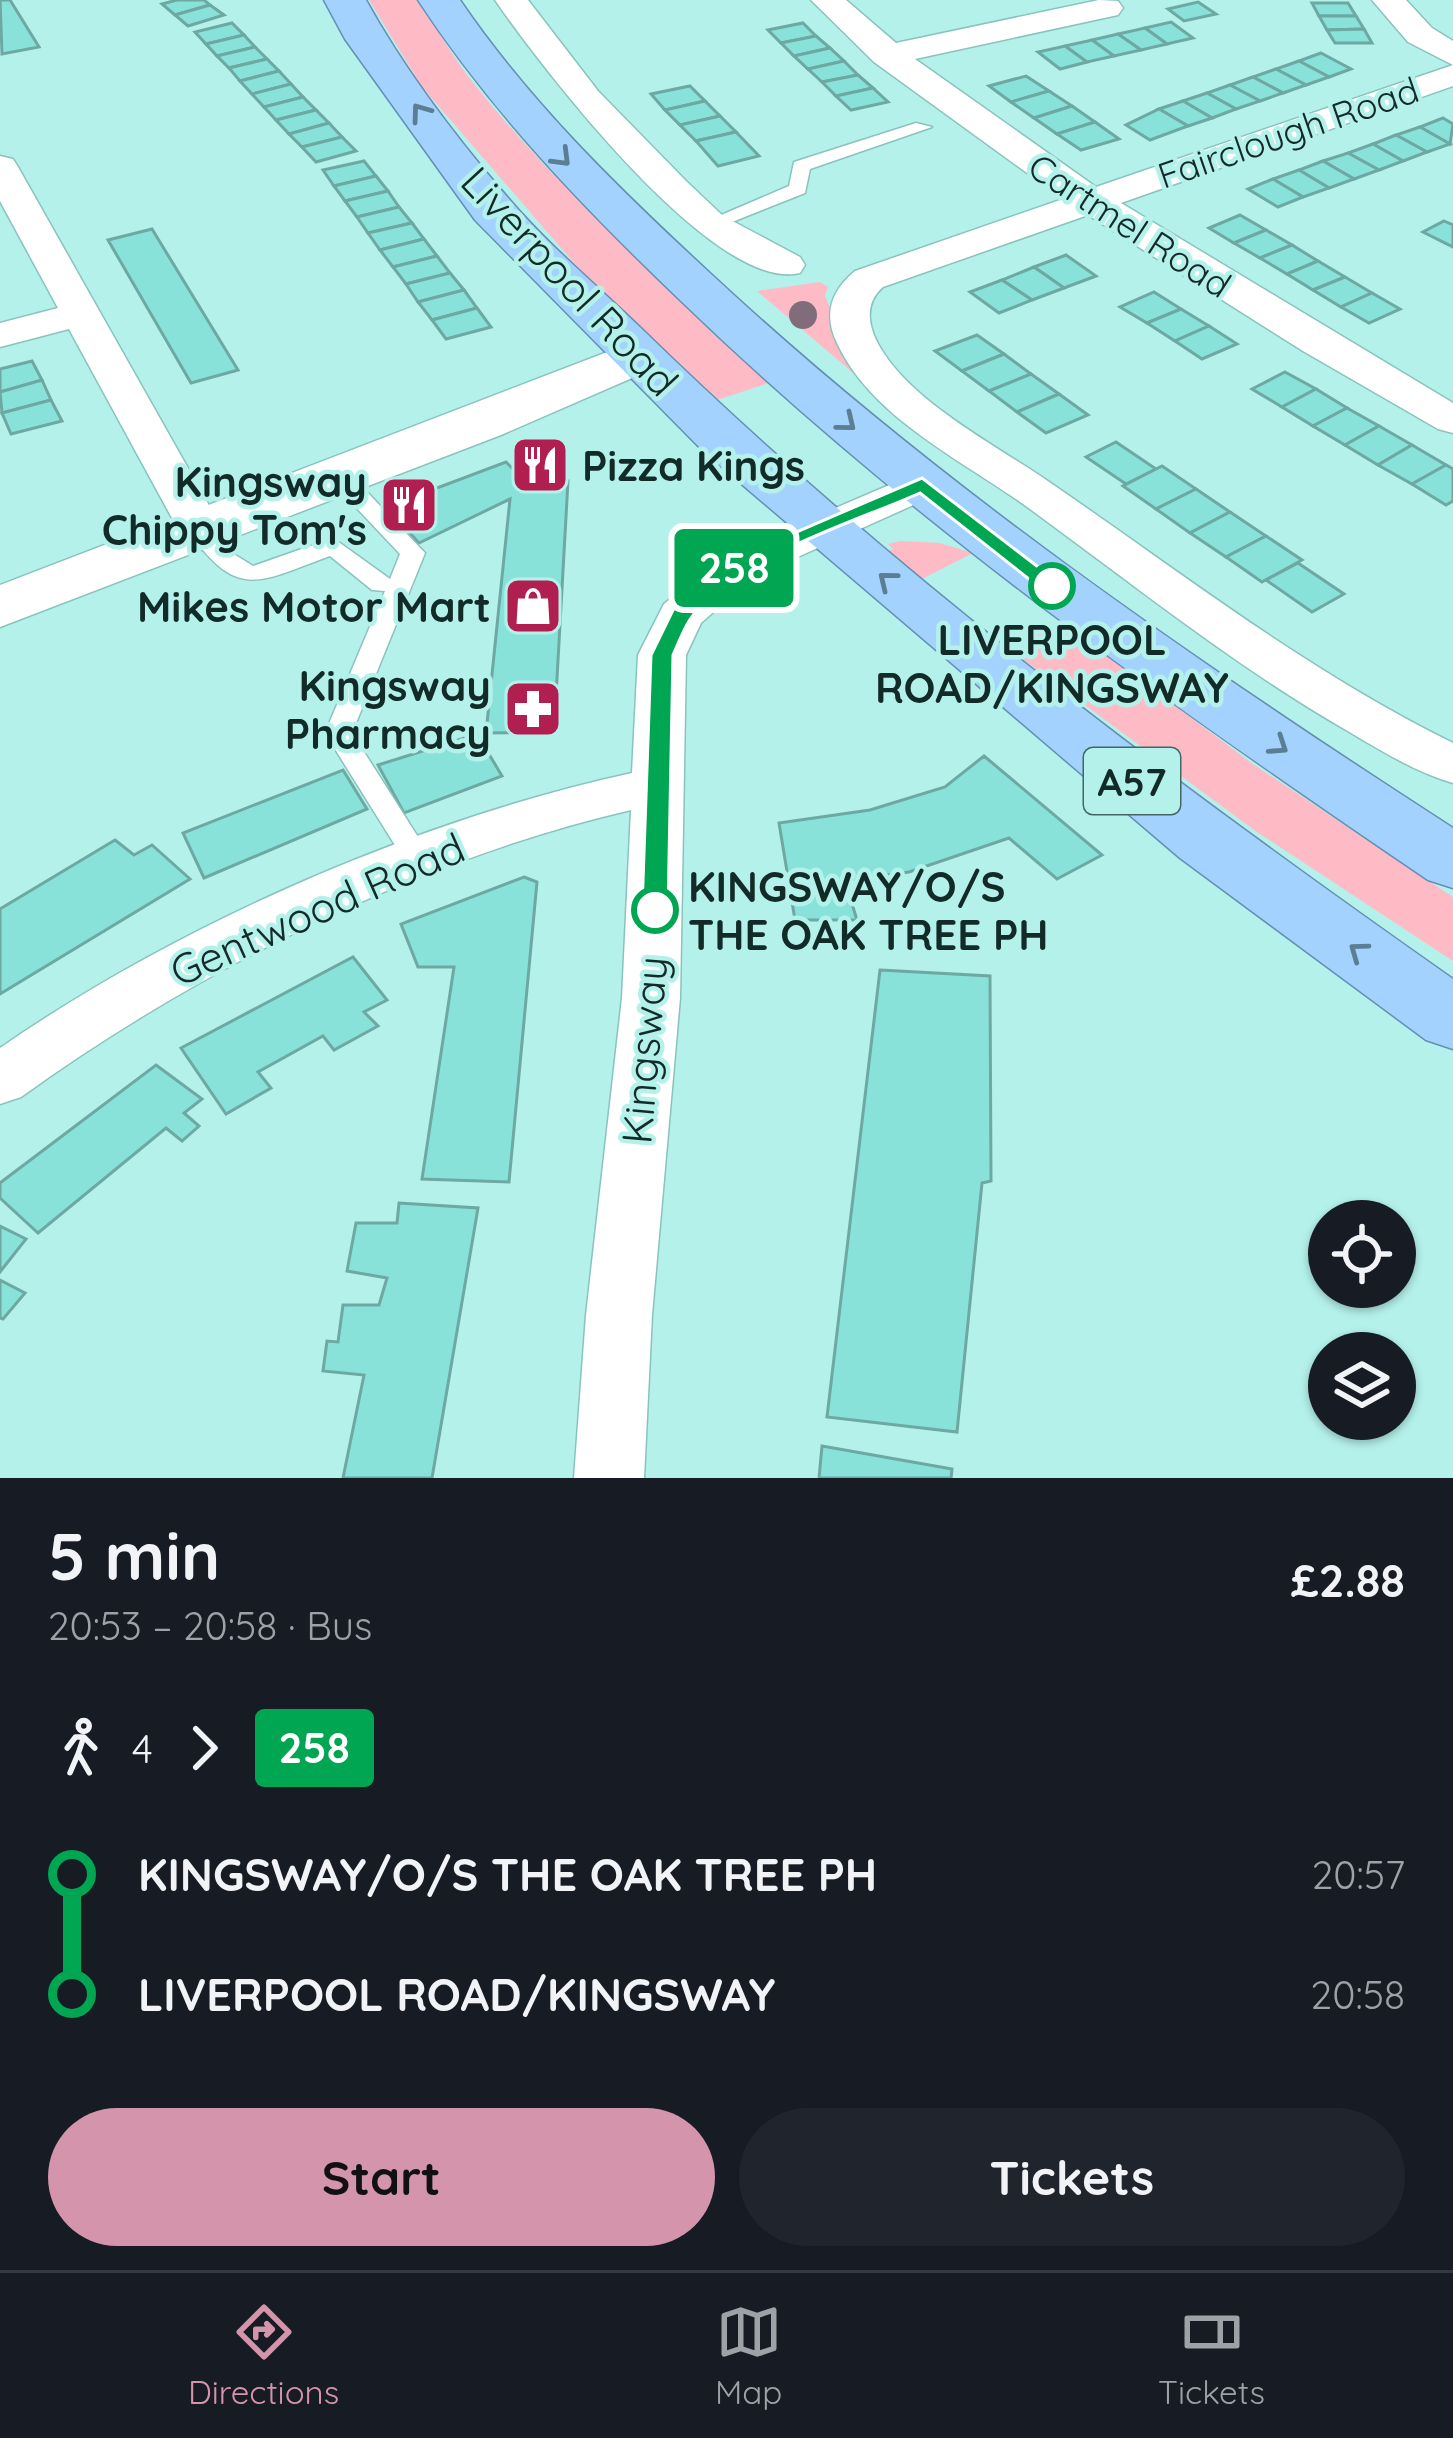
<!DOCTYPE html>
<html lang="en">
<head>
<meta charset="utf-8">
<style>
	body { margin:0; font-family:Quicksand,sans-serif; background:#20242c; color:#f1f3f6; height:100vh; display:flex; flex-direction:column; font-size:45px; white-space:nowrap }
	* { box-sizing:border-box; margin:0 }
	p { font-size:39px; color:#9ea1a6 }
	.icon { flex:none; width:66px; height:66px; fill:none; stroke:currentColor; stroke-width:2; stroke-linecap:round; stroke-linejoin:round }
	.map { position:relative; height:1478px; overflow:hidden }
	.sheet { display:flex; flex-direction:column; background:#171b24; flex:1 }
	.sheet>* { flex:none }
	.badge { padding:0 24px; border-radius:9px; font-size:42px; line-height:78px }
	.fabs { position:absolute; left:1308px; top:1200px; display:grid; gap:24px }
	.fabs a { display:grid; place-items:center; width:108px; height:108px; border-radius:50%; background:#171b24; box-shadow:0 3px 9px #0004; font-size:60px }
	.map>.badge { position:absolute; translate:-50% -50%; box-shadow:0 0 0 6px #fff }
	.legs { display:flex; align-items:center; gap:18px; height:132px; padding:0 48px; font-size:39px }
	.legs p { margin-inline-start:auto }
	.summary { display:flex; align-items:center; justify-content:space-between; height:204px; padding:0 48px }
	h1 { font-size:66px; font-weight:700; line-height:90px }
	.button { display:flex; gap:24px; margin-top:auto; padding:24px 48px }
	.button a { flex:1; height:138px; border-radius:72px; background:#d494ab; color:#111; font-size:48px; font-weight:700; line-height:138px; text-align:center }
	.button a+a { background:#20242c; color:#f1f3f6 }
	ul { padding:0 48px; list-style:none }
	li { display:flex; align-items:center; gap:42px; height:120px; font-size:45px }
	li i { display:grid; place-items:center; width:18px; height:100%; margin:0 15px; background:currentColor }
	li i::after { content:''; width:30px; height:30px; margin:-15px; border:9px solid; border-radius:50%; background:#171b24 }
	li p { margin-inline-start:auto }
	li:first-child i { background:linear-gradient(#0000 50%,currentColor 0) }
	li:last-child i { background:linear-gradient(currentColor 50%,#0000 0) }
	.tab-bar { display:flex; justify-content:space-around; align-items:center; height:168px; border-top:3px solid #363941; background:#171b24; font-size:33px; color:#9ea1a6 }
	.tab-bar a { display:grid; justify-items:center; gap:6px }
	.tab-bar .active { color:#d494ab }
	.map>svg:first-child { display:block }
	.green { fill:#febbc5 }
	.building { fill:#89e2da; stroke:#6ea8a3; stroke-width:3 }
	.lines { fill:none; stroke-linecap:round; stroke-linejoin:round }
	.service-casing { stroke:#89c3be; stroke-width:3 }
	.minor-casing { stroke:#89c3be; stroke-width:3 }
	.tertiary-casing { stroke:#89c3be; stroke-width:3 }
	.trunk-casing { stroke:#6390b3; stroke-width:3 }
	.service { fill:#fff; fill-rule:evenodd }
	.minor { fill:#fff; fill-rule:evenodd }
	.tertiary { fill:#fff; fill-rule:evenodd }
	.trunk { fill:#a4d2fe; fill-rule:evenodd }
	.tree { fill:#816c7b }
	.oneway { stroke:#5b7e93 }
	.line-1 { fill:#00a651; stroke:#fff; stroke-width:3 }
	.stop-1-dot { fill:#fff; stroke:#00a651; stroke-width:6 }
	.labels { text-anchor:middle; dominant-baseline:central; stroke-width:9; stroke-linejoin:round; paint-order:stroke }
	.far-street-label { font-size:36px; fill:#122a28; stroke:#b5f1eb }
	.shield { fill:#b5f1eb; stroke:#436662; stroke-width:3 }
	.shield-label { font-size:39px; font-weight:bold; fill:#122a28 }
	.street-label { font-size:42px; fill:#122a28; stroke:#b5f1eb }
	.poi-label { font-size:42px; font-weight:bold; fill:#122a28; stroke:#b5f1eb; text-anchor:end }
	.stop-label { font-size:42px; font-weight:bold; fill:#122a28; stroke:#b5f1eb }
</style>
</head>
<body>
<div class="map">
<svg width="1453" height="1478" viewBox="0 0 1453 1478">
	<rect width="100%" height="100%" fill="#b5f1eb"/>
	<g class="green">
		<path d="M369 0H418C437 28 453 58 474 84 561 193 670 287 772 382L717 400 574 263 422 87Z"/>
		<path d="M820 282 828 287 825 296 859 378 757 291Z"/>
		<path d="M900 541 940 543 973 553 922 579 888 551 893 549 888 544Z"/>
		<path d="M1063 621 1250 762 1453 897V961L1254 830 1008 648Z"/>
	</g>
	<g class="building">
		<path d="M0 0H10L39 47 2 54Z"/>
		<path d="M177 0H204L210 5 175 15 162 4Z"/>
		<path d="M1198 2 1216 14 1184 21 1168 9Z"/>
		<path d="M1312 3H1348L1356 16H1319Z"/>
		<path d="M210 5 224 15 188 26 175 15Z"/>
		<path d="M1319 16H1356L1364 29 1327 30Z"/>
		<path d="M1171 22 1193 38 1167 44 1145 28Z"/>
		<path d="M232 23 244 35 206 44 195 32Z"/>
		<path d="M803 23 816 36 781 43 768 30Z"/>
		<path d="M1145 28 1167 44 1141 50 1118 34Z"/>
		<path d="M1364 29 1372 43H1335L1327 30Z"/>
		<path d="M1118 34 1141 50 1114 56 1092 40Z"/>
		<path d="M244 35 255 47 217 56 206 44Z"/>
		<path d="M816 36 830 48 794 56 781 43Z"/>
		<path d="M1092 40 1114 56 1087 62 1065 46Z"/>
		<path d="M1065 46 1087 62 1060 69 1038 52Z"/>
		<path d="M255 47 267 59 229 68 217 56Z"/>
		<path d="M830 48 844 61 808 69 794 56Z"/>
		<path d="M1321 53 1351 69 1329 77 1299 61Z"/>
		<path d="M267 59 279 71 240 81 229 68Z"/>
		<path d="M844 61 858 75 822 82 808 69Z"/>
		<path d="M1299 61 1329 77 1306 85 1276 69Z"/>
		<path d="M1276 69 1306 85 1283 93 1253 77Z"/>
		<path d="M279 71 291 84 252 94 240 81Z"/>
		<path d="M858 75 873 88 836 96 822 82Z"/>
		<path d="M1026 76 1049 91 1011 102 989 86Z"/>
		<path d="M1253 77 1283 93 1260 101 1230 85Z"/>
		<path d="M291 84 303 97 264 107 252 94Z"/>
		<path d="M1230 85 1260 101 1236 109 1207 93Z"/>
		<path d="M690 86 705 101 665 110 651 94Z"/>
		<path d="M873 88 888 102 851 110 836 96Z"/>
		<path d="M1049 91 1072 106 1034 118 1011 102Z"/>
		<path d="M1207 93 1236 109 1212 118 1183 101Z"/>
		<path d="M303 97 316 110 276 120 264 107Z"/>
		<path d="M705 101 720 116 680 125 665 110Z"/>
		<path d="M1183 101 1212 118 1188 126 1159 109Z"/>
		<path d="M1072 106 1095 122 1057 134 1034 118Z"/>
		<path d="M1159 109 1188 126 1150 140 1126 125Z"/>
		<path d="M316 110 329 123 289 134 276 120Z"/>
		<path d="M720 116 736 132 696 141 680 125Z"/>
		<path d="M1443 118 1453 124 1450 144 1420 127Z"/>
		<path d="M1095 122 1119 139 1081 150 1057 134Z"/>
		<path d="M329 123 342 137 302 147 289 134Z"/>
		<path d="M1420 127 1450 144 1427 152 1396 135Z"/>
		<path d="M736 132 759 156 718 166 696 141Z"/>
		<path d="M1396 135 1427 152 1403 161 1373 144Z"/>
		<path d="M342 137 356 151 316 162 302 147Z"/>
		<path d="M1373 144 1403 161 1379 170 1348 153Z"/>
		<path d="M1348 153 1379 170 1354 179 1323 161Z"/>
		<path d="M364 161 376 176 334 186 323 170Z"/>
		<path d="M1323 161 1354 179 1329 188 1299 170Z"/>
		<path d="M1299 170 1329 188 1303 197 1273 179Z"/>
		<path d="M376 176 388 191 345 201 334 186Z"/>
		<path d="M1273 179 1303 197 1278 207 1248 189Z"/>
		<path d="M388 191 399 207 357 217 345 201Z"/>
		<path d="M399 207 412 223 368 233 357 217Z"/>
		<path d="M1240 215 1266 230 1234 243 1209 228Z"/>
		<path d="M1444 221 1453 225V247L1423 232Z"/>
		<path d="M412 223 424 239 380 250 368 233Z"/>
		<path d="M152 229 238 370 191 383 108 240Z"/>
		<path d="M1266 230 1292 245 1260 258 1234 243Z"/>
		<path d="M424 239 437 256 393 267 380 250Z"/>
		<path d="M1292 245 1318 261 1287 274 1260 258Z"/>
		<path d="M1066 255 1096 276 1064 288 1034 267Z"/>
		<path d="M437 256 450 273 406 284 393 267Z"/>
		<path d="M1318 261 1345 277 1313 290 1287 274Z"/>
		<path d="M1034 267 1064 288 1032 300 1002 280Z"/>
		<path d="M450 273 464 290 418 302 406 284Z"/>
		<path d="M1345 277 1372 293 1341 307 1313 290Z"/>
		<path d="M1002 280 1032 300 999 313 970 292Z"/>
		<path d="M464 290 477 308 432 320 418 302Z"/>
		<path d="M1154 292 1181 309 1147 323 1120 307Z"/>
		<path d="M1372 293 1400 309 1369 323 1341 307Z"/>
		<path d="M477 308 491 327 446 339 432 320Z"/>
		<path d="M1181 309 1209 326 1175 341 1147 323Z"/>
		<path d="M1209 326 1237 344 1202 359 1175 341Z"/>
		<path d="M977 335 1004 354 962 371 935 351Z"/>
		<path d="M1004 354 1031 374 989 391 962 371Z"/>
		<path d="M32 361 42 380 0 392V369Z"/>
		<path d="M1285 372 1316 389 1282 407 1252 389Z"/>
		<path d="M1031 374 1059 394 1017 412 989 391Z"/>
		<path d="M42 380 51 400 2 413 0 392Z"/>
		<path d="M1316 389 1347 408 1313 426 1282 407Z"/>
		<path d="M1059 394 1088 415 1046 433 1017 412Z"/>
		<path d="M51 400 62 421 11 434 2 413Z"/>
		<path d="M1347 408 1379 426 1345 445 1313 426Z"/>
		<path d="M1379 426 1412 445 1378 465 1345 445Z"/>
		<path d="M1116 442 1156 469 1126 484 1086 457Z"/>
		<path d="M1412 445 1446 465 1412 484 1378 465Z"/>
		<path d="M506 462 524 480 568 481 554 732 486 733 510 499 419 543 386 507Z"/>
		<path d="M1446 465 1453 469V501L1446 505 1412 484Z"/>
		<path d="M1162 466 1196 489 1156 509 1123 486Z"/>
		<path d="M1196 489 1230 512 1190 533 1156 509Z"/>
		<path d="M1230 512 1266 536 1226 557 1190 533Z"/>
		<path d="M1266 536 1302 560 1262 582 1226 557Z"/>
		<path d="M1298 563 1344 594 1312 612 1266 580Z"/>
		<path d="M477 734 502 776 404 813 378 765Z"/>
		<path d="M984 756 1102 855 1057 879 1009 838 909 872 845 881 857 920H795L779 823 870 810 945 787Z"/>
		<path d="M343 770 367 809 204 878 183 833Z"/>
		<path d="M115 840 134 855 152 845 190 879 0 994V909Z"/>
		<path d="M524 877 537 882 509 1182 422 1179 454 967H418L401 924Z"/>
		<path d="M353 957 387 1000 364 1012 378 1026 334 1050 323 1036 258 1072 271 1088 226 1114 181 1048Z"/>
		<path d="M880 970 990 976 991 1181 982 1183 957 1432 827 1417Z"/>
		<path d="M156 1065 202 1099 184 1113 199 1126 182 1141 166 1128 38 1233 0 1198V1183Z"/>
		<path d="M399 1203 478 1208 432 1478H343L364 1375 323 1371 327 1341 338 1342 343 1305H379L387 1278 347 1271 356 1223H397Z"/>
		<path d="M0 1226 26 1239 0 1272Z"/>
		<path d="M0 1280 25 1293 3 1319 0 1318Z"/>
		<path d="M822 1446 952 1469 951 1478H819Z"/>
	</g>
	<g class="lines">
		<g class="service-casing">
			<g id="service">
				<path d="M916 123 932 127 810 169 805 193 717 228H703L700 224 789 186 794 162Z"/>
				<path d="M341 471 349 473 425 553 352 733 432 859 428 866H408L325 733 385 591 372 590 330 556C260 581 239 602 189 532L192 527H210L232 553 253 566 333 538 390 579 400 554 333 483 329 478 333 473Z"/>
			</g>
		</g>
		<g class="minor-casing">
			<g id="minor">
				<path d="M495 0H528L598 91 686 181 723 216 800 257 805 265 800 273C714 294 540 65 495 0Z"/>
				<path d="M811 0H846L896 43 1099 0 1118 1 1123 8 1118 15 915 59 1096 187 1453 65 1408 42 1372 0H1406L1432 28 1453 41V86L1121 203 1453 403V433L1438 429 1303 351 1088 215 883 287C862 305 869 331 883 352 918 407 1003 449 1055 486 1186 576 1310 673 1453 743V783C1415 772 1380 750 1346 730 1235 666 1134 585 1030 509 966 462 872 419 837 343 823 314 831 291 855 271L1063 199 874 62Z"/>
				<path d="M0 156 13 159 18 167 224 532 217 542 201 546 185 542 69 329 0 347V323L58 308 0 201Z"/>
				<path d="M922 471 938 474 944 484 938 494 753 577 701 623 686 655 680 998 652 1315 644 1478H574L586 1315 622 998 631 810C419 859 197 970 21 1097L0 1104V1048C181 923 417 820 632 773L638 655 664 604 721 557Z"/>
			</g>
		</g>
		<g class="tertiary-casing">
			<path id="tertiary" d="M636 341 655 346 663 357 655 368 501 435 0 627V585Z"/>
		</g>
		<g class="trunk-casing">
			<g id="trunk">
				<path d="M324 0H366C404 69 457 139 509 199 550 247 600 288 645 332 892 573 1171 781 1453 979V1049L1426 1040 1180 858 704 452 475 220 345 39Z"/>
				<path d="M418 0H460C530 103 620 190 711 274 938 485 1193 660 1453 828V888L1428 880C1167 703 909 521 681 301 584 208 492 113 418 0Z"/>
			</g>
		</g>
		<use href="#service" class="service"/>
		<use href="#minor" class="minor"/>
		<use href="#tertiary" class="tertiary"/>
		<use href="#trunk" class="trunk"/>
	</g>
	<circle class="tree" cx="803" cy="315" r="14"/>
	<defs><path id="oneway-chevron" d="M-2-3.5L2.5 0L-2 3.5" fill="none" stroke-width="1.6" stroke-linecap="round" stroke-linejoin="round" transform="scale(3)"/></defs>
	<g class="oneway">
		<use href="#oneway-chevron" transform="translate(420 112) rotate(-126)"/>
		<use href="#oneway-chevron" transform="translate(562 158) rotate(45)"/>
		<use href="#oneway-chevron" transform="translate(847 423) rotate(39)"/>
		<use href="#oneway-chevron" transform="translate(887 580) rotate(-141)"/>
		<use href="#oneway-chevron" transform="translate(1279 746) rotate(34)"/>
		<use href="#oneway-chevron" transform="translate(1358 951) rotate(-144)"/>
	</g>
	<path class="line-1" d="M922 478 1063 586 1060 591H1044L920 493C855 522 728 560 689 621 683 631 678 644 673 655L668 910 655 920 646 917 642 910 651 655 673 610 707 577 757 549Z"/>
	<defs>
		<g id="restaurant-square" transform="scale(3)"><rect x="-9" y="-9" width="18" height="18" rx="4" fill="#b01f4f" stroke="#b5f1eb"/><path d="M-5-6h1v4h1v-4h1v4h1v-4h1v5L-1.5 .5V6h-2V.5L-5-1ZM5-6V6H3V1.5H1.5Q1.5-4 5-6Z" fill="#fff"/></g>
		<g id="shop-square" transform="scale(3)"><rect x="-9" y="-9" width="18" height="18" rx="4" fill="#b01f4f" stroke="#b5f1eb"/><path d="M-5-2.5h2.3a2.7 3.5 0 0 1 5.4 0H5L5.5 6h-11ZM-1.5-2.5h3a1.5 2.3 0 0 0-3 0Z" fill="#fff"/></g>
		<g id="pharmacy-square" transform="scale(3)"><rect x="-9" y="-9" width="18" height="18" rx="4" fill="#b01f4f" stroke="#b5f1eb"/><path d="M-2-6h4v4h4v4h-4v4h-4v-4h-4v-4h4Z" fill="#fff"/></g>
	</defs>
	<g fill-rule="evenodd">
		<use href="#restaurant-square" x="540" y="465"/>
		<use href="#restaurant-square" x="409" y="505"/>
		<use href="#shop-square" x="533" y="606"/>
		<use href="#pharmacy-square" x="533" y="709"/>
	</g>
	<g class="stop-1-dot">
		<circle cx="1052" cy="586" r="21"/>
		<circle cx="655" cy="910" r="21"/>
	</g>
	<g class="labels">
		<g class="far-street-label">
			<text transform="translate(1288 132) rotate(-19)">Fairclough Road</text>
			<text transform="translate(1130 225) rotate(33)">Cartmel Road</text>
		</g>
		<rect class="shield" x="1084" y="748" width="96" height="66" rx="9"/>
		<g class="shield-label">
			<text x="1132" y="781">A57</text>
		</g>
		<g class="street-label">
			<text transform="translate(570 281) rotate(47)">Liverpool Road</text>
			<text transform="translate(317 909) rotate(-24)">Gentwood Road</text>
			<text transform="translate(644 1050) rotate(-85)">Kingsway</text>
		</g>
		<g class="poi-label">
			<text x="582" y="465" text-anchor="start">Pizza Kings</text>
			<text x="367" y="481">Kingsway<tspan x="367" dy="48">Chippy Tom's</tspan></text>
			<text x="491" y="606">Mikes Motor Mart</text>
			<text x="491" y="685">Kingsway<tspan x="491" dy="48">Pharmacy</tspan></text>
		</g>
		<g class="stop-label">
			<text x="1052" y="639">LIVERPOOL<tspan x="1052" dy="48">ROAD/KINGSWAY</tspan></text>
			<text x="688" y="886" text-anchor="start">KINGSWAY/O/S<tspan x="688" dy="48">THE OAK TREE PH</tspan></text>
		</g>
	</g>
</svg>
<div class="fabs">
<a><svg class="icon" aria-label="locate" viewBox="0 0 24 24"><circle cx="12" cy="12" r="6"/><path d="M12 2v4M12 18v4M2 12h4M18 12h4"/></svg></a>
<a><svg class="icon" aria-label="layers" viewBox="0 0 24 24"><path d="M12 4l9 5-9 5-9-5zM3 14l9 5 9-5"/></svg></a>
</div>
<b class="badge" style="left:734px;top:568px;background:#00a651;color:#fff">258</b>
</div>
<section class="sheet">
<div class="summary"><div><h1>5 min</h1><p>20:53 – 20:58 · Bus</p></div><b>£2.88</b></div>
<div class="legs"><svg class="icon" aria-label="walk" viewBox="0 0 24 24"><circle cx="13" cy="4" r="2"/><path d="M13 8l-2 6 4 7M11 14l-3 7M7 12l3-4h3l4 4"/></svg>4<svg class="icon" aria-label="forward" viewBox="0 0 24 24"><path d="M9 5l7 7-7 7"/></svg><b class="badge" style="background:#00a651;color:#fff">258</b></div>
<ul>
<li><i style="color:#00a651"></i><b>KINGSWAY/O/S THE OAK TREE PH</b><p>20:57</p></li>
<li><i style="color:#00a651"></i><b>LIVERPOOL ROAD/KINGSWAY</b><p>20:58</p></li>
</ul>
<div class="button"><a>Start</a><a>Tickets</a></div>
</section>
<nav class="tab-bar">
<a class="active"><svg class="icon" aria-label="directions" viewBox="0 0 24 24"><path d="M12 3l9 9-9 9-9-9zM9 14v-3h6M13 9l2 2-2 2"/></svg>Directions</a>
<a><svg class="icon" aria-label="map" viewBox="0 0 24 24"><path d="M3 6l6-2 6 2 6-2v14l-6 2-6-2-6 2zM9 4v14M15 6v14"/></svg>Map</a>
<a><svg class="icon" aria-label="tickets" viewBox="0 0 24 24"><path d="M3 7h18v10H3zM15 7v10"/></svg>Tickets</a>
</nav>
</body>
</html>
